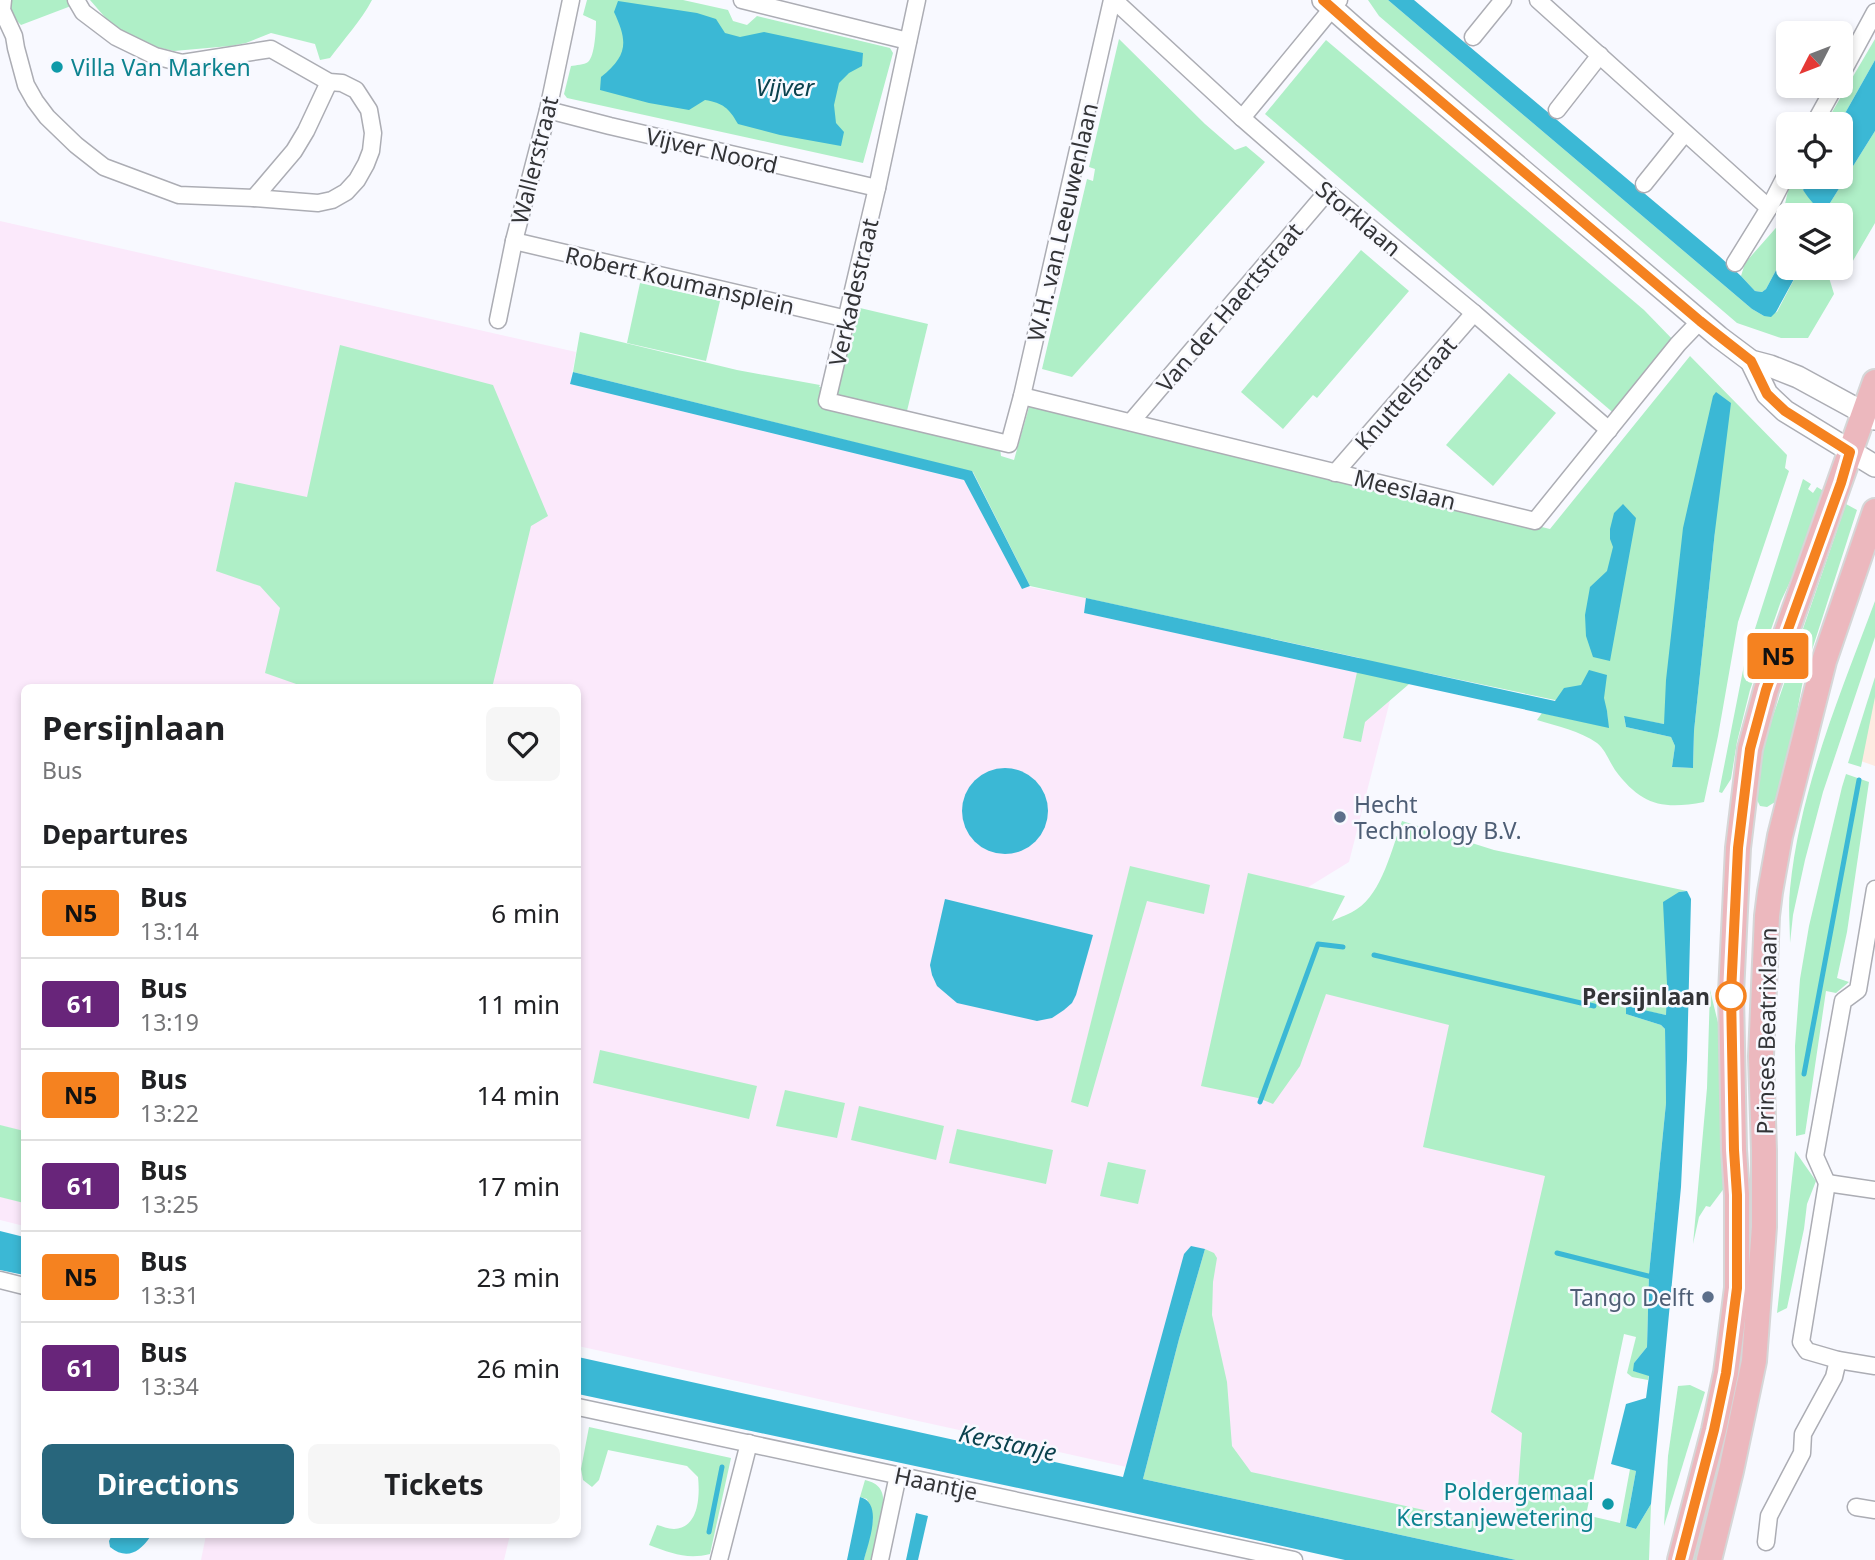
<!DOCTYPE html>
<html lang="en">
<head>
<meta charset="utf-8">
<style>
	body { margin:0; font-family:"Noto Sans",sans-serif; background:#f6f6f6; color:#202124; height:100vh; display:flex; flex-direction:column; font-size:26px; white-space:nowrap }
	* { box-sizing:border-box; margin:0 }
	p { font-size:23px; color:#757577 }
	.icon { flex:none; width:38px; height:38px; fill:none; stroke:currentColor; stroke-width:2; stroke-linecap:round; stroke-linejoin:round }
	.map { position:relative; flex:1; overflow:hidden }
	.side { position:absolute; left:21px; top:684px; width:560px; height:854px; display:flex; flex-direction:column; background:#fff; border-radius:10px; box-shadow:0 4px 10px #0003 }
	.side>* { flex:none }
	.badge { padding:0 14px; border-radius:5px; font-size:24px; line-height:46px }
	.needle { width:46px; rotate:228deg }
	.buttons { position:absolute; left:1776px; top:21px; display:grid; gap:14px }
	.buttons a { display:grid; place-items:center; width:77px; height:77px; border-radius:10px; background:#fff; box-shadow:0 4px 10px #0003; font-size:35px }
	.map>.badge { position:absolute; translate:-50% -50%; box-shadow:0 0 0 4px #fff }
	h2 { padding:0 21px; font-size:26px; line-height:63px }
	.round { display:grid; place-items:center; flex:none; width:74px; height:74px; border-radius:10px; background:#f6f6f6 }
	.overview { display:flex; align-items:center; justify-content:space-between; height:119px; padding:0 21px }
	h1 { font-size:33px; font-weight:700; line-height:52px }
	.action { display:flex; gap:14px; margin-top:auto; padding:14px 21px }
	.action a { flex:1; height:80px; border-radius:10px; background:#28667c; color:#fff; font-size:28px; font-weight:700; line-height:80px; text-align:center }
	.action a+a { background:#f6f6f6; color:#202124 }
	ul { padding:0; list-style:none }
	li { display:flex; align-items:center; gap:21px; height:91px; padding:0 21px; border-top:2px solid #e0e0e0 }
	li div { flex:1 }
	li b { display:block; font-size:26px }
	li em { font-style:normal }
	li .badge { min-width:77px; font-weight:700; text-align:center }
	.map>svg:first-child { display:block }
	.commercial { fill:#feebe2 }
	.industrial { fill:#fbe9fb }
	.green { fill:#afefc7; fill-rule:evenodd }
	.water { fill:#3bb8d5 }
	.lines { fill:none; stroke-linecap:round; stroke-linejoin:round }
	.stream { stroke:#3bb8d5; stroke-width:5 }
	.minor-casing { stroke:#acadb4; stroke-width:19 }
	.secondary-casing { stroke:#acadb4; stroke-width:24 }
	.primary-casing { stroke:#d6d6d7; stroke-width:28 }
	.minor { stroke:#fff; stroke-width:16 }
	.secondary { stroke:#fff; stroke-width:21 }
	.primary { stroke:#ecb8be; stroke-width:24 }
	.line-casing { stroke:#fff; stroke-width:16 }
	.line { stroke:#f58220; stroke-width:10 }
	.culture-dot { fill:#0f9aa8; stroke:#f8f9ff; stroke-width:2.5 }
	.service-dot { fill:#5c6f8a; stroke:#f8f9ff; stroke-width:2.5 }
	.stop-dot { fill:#fff; stroke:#f58220; stroke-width:3.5 }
	.labels { text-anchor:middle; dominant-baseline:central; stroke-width:5; stroke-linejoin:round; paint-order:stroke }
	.culture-label { font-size:23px; fill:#0d838f; stroke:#f8f9ff; text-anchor:start }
	.street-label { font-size:23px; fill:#333437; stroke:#f8f9ff }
	.service-label { font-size:23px; fill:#4e5e75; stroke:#f8f9ff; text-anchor:start }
	.stop-label { font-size:23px; font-weight:bold; fill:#333437; stroke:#f8f9ff; text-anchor:end }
	.water-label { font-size:24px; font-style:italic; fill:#0b424e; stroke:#f8f9ff }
</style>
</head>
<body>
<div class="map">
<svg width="1875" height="1560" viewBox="0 0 1875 1560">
	<rect width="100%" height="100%" fill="#f8f9ff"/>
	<path class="commercial" d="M1875 691V766L1855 759Z"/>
	<g class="industrial">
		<path d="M0 221 576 352 570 384 964 480 1022 588 1030 587 1086 598 1084 613 1395 681 1349 862 1245 926 1599 1007 1507 1558 1122 1466 578 1346V688H24V1226L0 1220Z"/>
		<path d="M206 1535H510L504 1560H201Z"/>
	</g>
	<g class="green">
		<path d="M0 0H80L71 6 21 25 9 13Z"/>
		<path d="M90 0H372C361 21 344 39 330 58L320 60 315 44 271 33 246 43 230 46 174 51 140 43 116 30Z"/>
		<path d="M587 0H683L728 10 733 21 747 25 757 16 890 48 893 53 863 163 567 98 564 94 571 66C576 65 584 65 588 62 595 56 596 29 596 21L583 15Z"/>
		<path d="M1368 0H1388L1752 309 1764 316 1777 312 1800 268H1824L1827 271 1834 294 1808 338H1781L1737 323 1379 16Z"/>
		<path d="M1119 39 1205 124 1235 150 1246 146 1265 162 1072 377 1042 369 1087 179 1093 181 1095 169 1089 167Z"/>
		<path d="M1875 39V60L1839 124H1825Z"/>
		<path d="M1326 40 1644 310 1678 345 1617 416 1265 114Z"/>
		<path d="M1875 131V223L1847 271 1841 260V215H1798L1785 204 1789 186 1794 188 1801 177H1810L1803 190 1825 211Z"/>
		<path d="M1781 222 1788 230V254L1782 259 1766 289 1762 292 1755 291 1741 276 1745 263Z"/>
		<path d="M1361 250 1409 291 1317 398 1313 395 1283 429 1241 392Z"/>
		<path d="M640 283 720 301 706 361 627 343Z"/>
		<path d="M860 308 928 324 906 415 835 397Z"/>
		<path d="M580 332 737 370 820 385 819 387H822L820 395 1000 448 1001 456 1014 460 1029 407 1134 428 1550 529 1690 356 1787 455 1785 468 1789 471 1738 622 1718 736 1704 802C1662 810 1641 805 1615 770 1609 761 1605 749 1597 743 1580 731 1557 726 1537 720L1542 713 1608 727 1607 711 1423 672 1365 722 1361 742 1343 738 1360 658 1030 586 973 472 573 372ZM1715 531 1694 731 1693 768 1672 767 1675 746 1671 737 1626 727 1624 717 1664 724Z"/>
		<path d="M340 345 493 385 548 516 531 526 492 688H299V685L265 673 280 608 260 586 216 571 235 482 307 497Z"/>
		<path d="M1509 373 1556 413 1493 486 1446 445Z"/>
		<path d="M1803 479 1811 484 1808 489 1813 493 1817 487 1827 493 1812 535 1781 601 1750 690 1737 742 1731 779 1722 793 1719 792 1745 660Z"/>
		<path d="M1846 504 1857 510 1804 675 1782 792 1775 802 1767 807 1760 806 1756 798 1764 742Z"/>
		<path d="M1875 601V637L1823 792 1805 860 1793 915 1790 943C1790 925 1788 907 1790 889 1800 788 1840 695 1875 601Z"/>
		<path d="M1875 677V697L1861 767 1848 763Z"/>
		<path d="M1846 774 1869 782 1847 932 1837 978 1849 982 1836 993 1826 991 1805 1134 1796 1136 1795 1046 1800 979 1809 926 1842 787Z"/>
		<path d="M1402 821 1494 850 1687 891 1679 892 1667 984 1666 1015 1626 1007V1014L1661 1025 1665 1029 1666 1103 1649 1274 1647 1347 1634 1363V1371L1649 1375 1648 1380 1632 1377 1627 1373 1636 1337 1624 1334 1586 1515 1620 1523 1630 1469 1636 1471 1626 1526 1636 1529 1651 1504 1649 1560H1516L1143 1479 1179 1339 1205 1249 1214 1253 1217 1258 1213 1282 1212 1315 1227 1382 1232 1446 1251 1472 1515 1530 1522 1433 1491 1412 1545 1176 1423 1147 1449 1025 1326 994 1300 1066 1273 1104 1258 1098 1201 1086 1248 873 1345 896 1332 921C1340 917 1350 914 1357 909 1382 893 1392 848 1402 821Z"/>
		<path d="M1130 866 1210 885 1204 914 1147 901 1088 1107 1071 1102Z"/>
		<path d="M1710 990 1722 1039 1728 1183 1710 1207 1706 1206 1699 1217 1693 1244 1707 1088Z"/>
		<path d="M600 1050 757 1086 749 1119 593 1083Z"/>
		<path d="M785 1090 845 1103 837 1138 776 1126Z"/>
		<path d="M859 1106 944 1126 936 1160 851 1140Z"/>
		<path d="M0 1125 24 1131V1203L0 1197Z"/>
		<path d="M957 1129 1053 1150 1046 1184 949 1163Z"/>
		<path d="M1795 1151 1816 1181 1807 1204 1804 1229 1787 1308 1777 1313Z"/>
		<path d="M1108 1162 1146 1170 1138 1204 1100 1196Z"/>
		<path d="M1690 1385 1705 1392 1664 1526 1668 1456 1678 1386Z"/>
		<path d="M1725 1424 1729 1425 1699 1560H1688Z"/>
		<path d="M589 1427 731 1458 710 1554C687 1560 671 1553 649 1545L657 1525C662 1526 668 1529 674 1529 699 1528 700 1496 698 1477L687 1466 608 1450 599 1480 592 1487 583 1480 581 1469Z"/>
		<path d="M865 1480C891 1486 883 1507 879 1526 876 1538 874 1549 871 1560H864L873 1520 867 1499 860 1497Z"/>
	</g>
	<g class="water">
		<path d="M1388 0H1414L1719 256 1741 276 1755 291 1762 292 1766 289 1782 259 1788 254V268H1800L1776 312 1771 317 1764 316 1752 309Z"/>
		<path d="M618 1 697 13 716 19 725 33 740 37 764 32 863 53 862 66 849 73 839 83 834 105 836 123 844 132 841 146 780 135 738 124C729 108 723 103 705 100L689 110 649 103 600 90 601 77C628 55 628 42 614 12Z"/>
		<path d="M1875 60V131L1825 211C1815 207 1809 199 1803 190L1810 177H1841V124H1839Z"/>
		<path d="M573 372 972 471 1030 586 1022 589 964 480 570 384Z"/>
		<path d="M1716 392 1731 403 1715 531 1694 731 1693 768 1672 767 1675 746 1671 737 1626 727 1624 716 1664 724 1666 680 1683 528 1713 396Z"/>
		<path d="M1623 504 1636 518 1610 661 1593 657 1586 636 1585 615 1590 587 1607 571 1613 547 1610 539V529L1614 513Z"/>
		<path d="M1086 598 1555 701 1564 688 1581 685 1589 670 1607 675 1604 698 1607 711 1609 728 1084 613Z"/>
		<circle cx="1005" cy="811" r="43"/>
		<path d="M1687 891 1691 899 1687 1060 1681 1187 1651 1504 1636 1529 1626 1526 1636 1471 1611 1464 1626 1404 1646 1398 1649 1376 1633 1371 1634 1363 1647 1347 1649 1274 1666 1103 1665 1029 1661 1025 1626 1014V1006L1666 1015 1667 984 1663 902 1679 892Z"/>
		<path d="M945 899 1093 935 1076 995 1072 1003 1064 1010 1052 1018 1037 1021 957 1003 937 986 932 975 930 965Z"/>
		<path d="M0 1231 24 1237V1275L0 1270Z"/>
		<path d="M1191 1246 1205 1249 1179 1339 1143 1479 1516 1560H1345L1088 1503 578 1394V1357L1123 1477 1184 1254Z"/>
		<path d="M860 1497C884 1503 868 1543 864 1560H847Z"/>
		<path d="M916 1513 928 1516 918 1560H906Z"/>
		<path d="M112 1535H149L150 1537C139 1553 126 1560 110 1547L109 1541Z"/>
	</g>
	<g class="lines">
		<g class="stream">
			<path d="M1374 955 1594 1006"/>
			<path d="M1804 1074 1859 780"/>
			<path d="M1260 1102 1318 944 1343 947"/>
			<path d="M1557 1253 1656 1278"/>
			<path d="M709 1532 722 1467"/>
		</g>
		<g class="minor-casing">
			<g id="minor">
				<path d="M3 0 2 10 14 36 16 48 26 85 35 101 47 117 76 145 104 167 179 195 254 198 318 203 332 200 346 192 357 180 366 164 371 151 373 133 369 110 356 90 342 83 329 82 271 49 182 63 155 56 116 37 83 12 76 0"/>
				<path d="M742 0 908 41"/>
				<path d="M917 0 877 188 827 401 1009 444 1022 396 1112 0"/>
				<path d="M1114 0 1242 118 1327 192 1474 313 1609 430"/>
				<path d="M1538 0 1769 208"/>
				<path d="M1473 37 1503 0"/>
				<path d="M1841 75 1875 12"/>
				<path d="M548 110 610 126 877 188"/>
				<path d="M1557 110 1600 55"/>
				<path d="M1242 118 1339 0"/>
				<path d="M1814 124 1835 86"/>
				<path d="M1644 184 1685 133"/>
				<path d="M254 198 294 151 306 131 329 82"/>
				<path d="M514 241 847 319"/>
				<path d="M1735 263 1769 208 1788 171"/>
				<path d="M498 320 514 241 548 110 571 0"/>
				<path d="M1022 396 1535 521 1678 344 1700 321"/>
				<path d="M1131 422 1327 192"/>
				<path d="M1335 473 1474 313"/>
				<path d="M1875 889 1858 990 1843 1001 1815 1156 1827 1183 1801 1342 1807 1351 1838 1360 1875 1366"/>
				<path d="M1827 1183 1875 1190"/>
				<path d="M0 1280 24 1286"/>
				<path d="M578 1407 1294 1560"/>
				<path d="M1856 1507 1875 1510"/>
				<path d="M1766 1542 1769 1516 1802 1453 1803 1434 1834 1377 1838 1360"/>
				<path d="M719 1560 749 1443"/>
				<path d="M880 1560 898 1475"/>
			</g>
		</g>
		<g class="secondary-casing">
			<g id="secondary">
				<path d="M1323 0 1357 30 1719 337 1751 361 1770 366 1798 377 1875 419"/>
				<path d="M1751 361 1767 394 1785 411 1875 466"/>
			</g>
		</g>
		<g class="primary-casing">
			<g id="primary">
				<path d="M1680 1560 1714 1430 1726 1373 1737 1288V1195L1734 1150 1731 993 1738 848 1750 749 1766 690 1875 382"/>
				<path d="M1709 1560 1731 1471 1754 1361 1764 1227V1151L1761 1056 1767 916 1770 892 1780 836 1824 661 1875 511"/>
			</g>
		</g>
		<use href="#minor" class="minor"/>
		<use href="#secondary" class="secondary"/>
		<use href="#primary" class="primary"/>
	</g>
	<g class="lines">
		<g class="line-casing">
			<path id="line" d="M1323 0 1374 45 1700 321 1751 361 1767 394 1785 411 1850 452 1841 483 1766 690 1750 749 1738 848 1731 993 1734 1150 1737 1195V1288L1726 1373 1714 1430 1680 1560"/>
		</g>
		<use href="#line" class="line"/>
	</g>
	<g class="culture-dot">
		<circle cx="57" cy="67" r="7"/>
		<circle cx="1608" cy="1504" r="7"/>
	</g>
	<g class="service-dot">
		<circle cx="1340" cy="817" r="7"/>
		<circle cx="1708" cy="1297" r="7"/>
	</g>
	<circle class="stop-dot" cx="1731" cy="996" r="14"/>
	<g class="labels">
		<g class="culture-label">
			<text x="71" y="67">Villa Van Marken</text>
			<text x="1594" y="1491" text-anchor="end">Poldergemaal<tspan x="1594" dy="26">Kerstanjewetering</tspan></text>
		</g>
		<g class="street-label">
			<text transform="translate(712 150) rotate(13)">Vijver Noord</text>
			<text transform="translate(534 160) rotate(-76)">Wallerstraat</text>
			<text transform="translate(1359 218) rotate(40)">Storklaan</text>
			<text transform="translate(1062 222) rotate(-77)">W.H. van Leeuwenlaan</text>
			<text transform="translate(680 280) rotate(13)">Robert Koumansplein</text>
			<text transform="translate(853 292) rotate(-77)">Verkadestraat</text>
			<text transform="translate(1229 307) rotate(-50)">Van der Haertstraat</text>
			<text transform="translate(1405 393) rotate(-49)">Knuttelstraat</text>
			<text transform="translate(1405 489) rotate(14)">Meeslaan</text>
			<text transform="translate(1766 1031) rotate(-89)">Prinses Beatrixlaan</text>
			<text transform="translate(936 1483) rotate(12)">Haantje</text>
		</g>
		<g class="service-label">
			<text x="1354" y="804">Hecht<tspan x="1354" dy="26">Technology B.V.</tspan></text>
			<text x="1694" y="1297" text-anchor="end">Tango Delft</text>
		</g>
		<g class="stop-label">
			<text x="1710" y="996">Persijnlaan</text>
		</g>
		<g class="water-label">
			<text x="785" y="86">Vijver</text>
			<text transform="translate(1008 1442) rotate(12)">Kerstanje</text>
		</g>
	</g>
</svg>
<div class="buttons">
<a><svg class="needle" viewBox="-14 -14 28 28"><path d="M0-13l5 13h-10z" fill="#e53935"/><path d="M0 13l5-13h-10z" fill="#757577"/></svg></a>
<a><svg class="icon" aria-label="locate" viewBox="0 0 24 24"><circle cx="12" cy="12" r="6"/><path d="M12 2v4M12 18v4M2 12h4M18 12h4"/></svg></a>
<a><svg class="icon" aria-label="layers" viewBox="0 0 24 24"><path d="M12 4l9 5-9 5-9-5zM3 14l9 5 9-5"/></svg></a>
</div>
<b class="badge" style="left:1778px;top:656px;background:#f58220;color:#111">N5</b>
<section class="side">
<div class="overview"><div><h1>Persijnlaan</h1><p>Bus</p></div><a class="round"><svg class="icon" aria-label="heart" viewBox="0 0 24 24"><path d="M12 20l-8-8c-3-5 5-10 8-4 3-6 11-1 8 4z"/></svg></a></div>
<h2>Departures</h2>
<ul>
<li><span class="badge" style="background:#f58220;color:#111">N5</span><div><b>Bus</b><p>13:14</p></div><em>6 min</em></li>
<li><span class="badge" style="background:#68257a;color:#fff">61</span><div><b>Bus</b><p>13:19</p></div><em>11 min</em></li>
<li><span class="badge" style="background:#f58220;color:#111">N5</span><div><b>Bus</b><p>13:22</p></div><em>14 min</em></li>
<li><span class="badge" style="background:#68257a;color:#fff">61</span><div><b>Bus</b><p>13:25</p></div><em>17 min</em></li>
<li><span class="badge" style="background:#f58220;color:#111">N5</span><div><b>Bus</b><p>13:31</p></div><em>23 min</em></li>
<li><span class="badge" style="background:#68257a;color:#fff">61</span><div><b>Bus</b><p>13:34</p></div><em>26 min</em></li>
</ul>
<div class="action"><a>Directions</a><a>Tickets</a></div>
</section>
</div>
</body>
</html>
